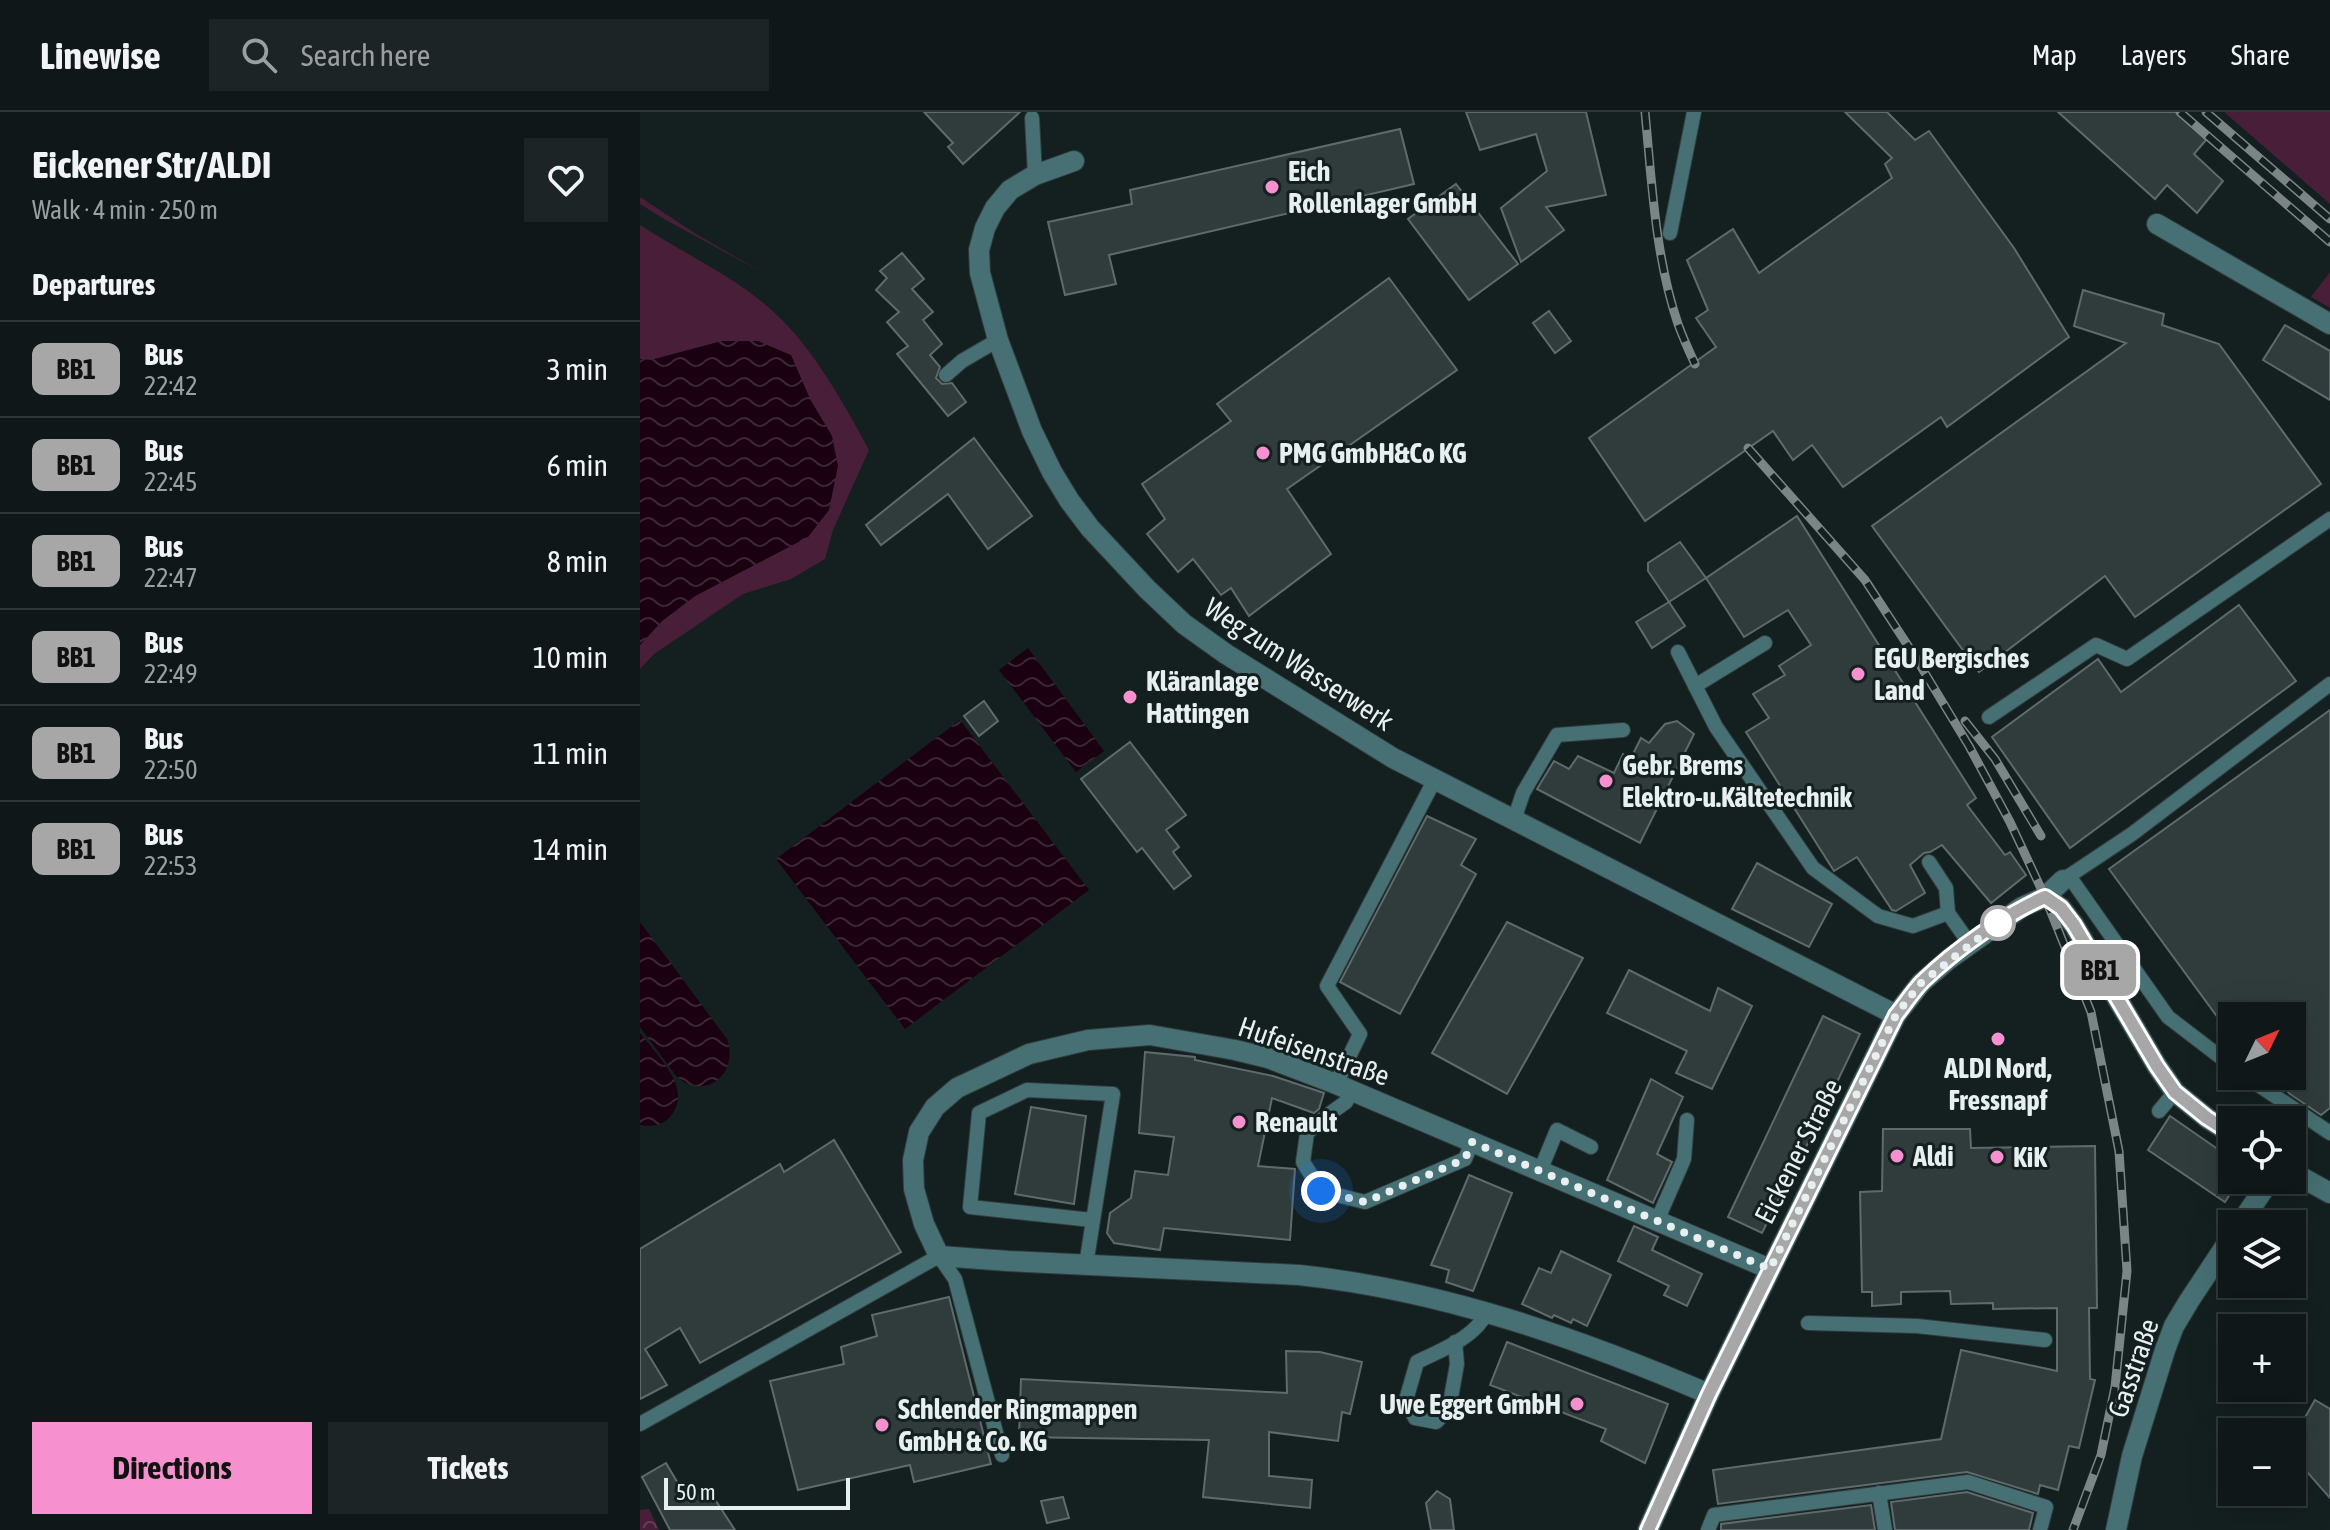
<!DOCTYPE html>
<html lang="en">
<head>
<meta charset="utf-8">
<style>
	body { margin:0; font-family:"Asap Condensed",sans-serif; background:#1d2425; color:#f1f3f6; height:100vh; display:flex; flex-direction:column; font-size:30px; white-space:nowrap }
	* { box-sizing:border-box; margin:0 }
	p { font-size:26px; color:#9b9fa2 }
	.icon { flex:none; width:44px; height:44px; fill:none; stroke:currentColor; stroke-width:2; stroke-linecap:round; stroke-linejoin:round }
	.map { position:relative; flex:1; overflow:hidden }
	.side { display:flex; flex-direction:column; background:#0f1718; width:640px }
	.side>* { flex:none }
	.badge { padding:0 16px; border-radius:12px; font-size:28px; line-height:52px }
	.needle { width:52px; rotate:47deg }
	.controls { position:absolute; left:1578px; top:890px; display:grid; gap:16px }
	.controls a { display:grid; place-items:center; width:88px; height:88px; border-radius:0px; background:#0f1718; box-shadow:0 8px 32px #0002,0 0 0 2px #2f3637; font-size:40px }
	.scale { position:absolute; left:24px; bottom:20px; width:186px; box-sizing:border-box; padding-left:8px; border:4px solid #e8eff0; border-top:0; font-size:22px; line-height:28px; white-space:nowrap; color:#e8eff0; -webkit-text-stroke:6px #141f20; paint-order:stroke }
	.you { position:absolute; width:40px; height:40px; margin:-20px; border:6px solid #fff; border-radius:50%; background:#1a73e8; box-shadow:0 0 0 12px #1a73e833 }
	.map>.badge { position:absolute; translate:-50% -50%; box-shadow:0 0 0 4px #fff }
	h2 { padding:0 32px; font-size:30px; line-height:72px }
	.round { display:grid; place-items:center; flex:none; width:84px; height:84px; border-radius:0px; background:#1d2425 }
	.summary { display:flex; align-items:center; justify-content:space-between; height:136px; padding:0 32px }
	h1 { font-size:38px; font-weight:700; line-height:60px }
	.cta { display:flex; gap:16px; margin-top:auto; padding:16px 32px }
	.cta a { flex:1; height:92px; border-radius:0px; background:#f690cf; color:#111; font-size:32px; font-weight:700; line-height:92px; text-align:center }
	.cta a+a { background:#1d2425; color:#f1f3f6 }
	ul { padding:0; list-style:none }
	li { display:flex; align-items:center; gap:24px; height:96px; padding:0 32px; border-top:2px solid #2f3637 }
	li div { flex:1 }
	li b { display:block; font-size:30px }
	li em { font-style:normal }
	li .badge { min-width:88px; font-weight:700; text-align:center }
	header { display:flex; align-items:center; gap:48px; box-sizing:border-box; height:112px; padding:0 40px; background:#0f1718; border-bottom:2px solid #2f3637 }
	header strong { font-size:38px }
	nav { display:flex; gap:44px; margin-inline-start:auto; font-size:28px }
	.search { width:560px; height:72px; background:#1d2425; display:flex; align-items:center; gap:20px; box-sizing:border-box; padding:0 28px; border-radius:0px; color:#9b9fa2; font-size:30px }
	main { display:flex; flex:1; min-height:0 }
	.map>svg:first-child { display:block }
	.grass { fill:#491e39 }
	.forest { fill:url(#forest-crowns) }
	.water { fill:url(#water-waves) }
	.building { fill:#303c3c; stroke:#5e6a6b; stroke-width:2 }
	.lines { fill:none; stroke-linecap:round; stroke-linejoin:round }
	.service-casing { stroke:#323c3d; stroke-width:16 }
	.minor-casing { stroke:#323c3d; stroke-width:22 }
	.service { stroke:#467073; stroke-width:14 }
	.minor { stroke:#467073; stroke-width:20 }
	.rail-casing { stroke:#7c8586; stroke-width:9 }
	.rail { stroke:#141f20; stroke-width:6; stroke-dasharray:18; stroke-linecap:butt }
	.line-casing { stroke:#fff; stroke-width:18 }
	.line { stroke:#a7a7a8; stroke-width:12 }
	.walk { stroke:#e8eff0; stroke-width:8; stroke-dasharray:0 14.4 }
	.poi-dot { fill:#f690cf; stroke:#141f20; stroke-width:3 }
	.stop-dot { fill:#fff; stroke:#a7a7a8; stroke-width:4 }
	.labels { text-anchor:middle; dominant-baseline:central; stroke-width:6; stroke-linejoin:round; paint-order:stroke }
	.poi-label { font-size:28px; font-weight:bold; fill:#e8eff0; stroke:#141f20; text-anchor:start }
	.street-label { font-size:28px; fill:#e8eff0; stroke:#141f20 }
</style>
</head>
<body>
<header>
<strong>Linewise</strong>
<div class="search"><svg class="icon" aria-label="search" viewBox="0 0 24 24"><circle cx="10" cy="10" r="6"/><path d="M15 15l6 6"/></svg>Search here</div>
<nav><a>Map</a><a>Layers</a><a>Share</a></nav>
</header>
<main>
<section class="side">
<div class="summary"><div><h1>Eickener Str/ALDI</h1><p>Walk · 4 min · 250 m</p></div><a class="round"><svg class="icon" aria-label="heart" viewBox="0 0 24 24"><path d="M12 20l-8-8c-3-5 5-10 8-4 3-6 11-1 8 4z"/></svg></a></div>
<h2>Departures</h2>
<ul>
<li><span class="badge" style="background:#a7a7a8;color:#111">BB1</span><div><b>Bus</b><p>22:42</p></div><em>3 min</em></li>
<li><span class="badge" style="background:#a7a7a8;color:#111">BB1</span><div><b>Bus</b><p>22:45</p></div><em>6 min</em></li>
<li><span class="badge" style="background:#a7a7a8;color:#111">BB1</span><div><b>Bus</b><p>22:47</p></div><em>8 min</em></li>
<li><span class="badge" style="background:#a7a7a8;color:#111">BB1</span><div><b>Bus</b><p>22:49</p></div><em>10 min</em></li>
<li><span class="badge" style="background:#a7a7a8;color:#111">BB1</span><div><b>Bus</b><p>22:50</p></div><em>11 min</em></li>
<li><span class="badge" style="background:#a7a7a8;color:#111">BB1</span><div><b>Bus</b><p>22:53</p></div><em>14 min</em></li>
</ul>
<div class="cta"><a>Directions</a><a>Tickets</a></div>
</section>
<div class="map">
<svg width="1690" height="1418" viewBox="0 0 1690 1418">
	<defs>
		<pattern id="forest-crowns" width="20" height="18" patternUnits="userSpaceOnUse" patternTransform="scale(2)"><rect width="20" height="18" fill="#491e39"/><path d="M2 6a3 3 0 1 1 6 0M12 15a3 3 0 1 1 6 0" fill="none" stroke="#633f56"/></pattern>
		<pattern id="water-waves" width="16" height="10" patternUnits="userSpaceOnUse" patternTransform="scale(2)"><rect width="16" height="10" fill="#1a0011"/><path d="M0 5q4-4 8 0t8 0" fill="none" stroke="#3b2634"/></pattern>
	</defs>
	<rect width="100%" height="100%" fill="#141f20"/>
	<g class="grass">
		<path d="M1584 0H1690V92Z"/>
		<path d="M0 85 56 122 127 163 24 107 0 92Z"/>
		<path d="M0 113C46 143 99 166 139 205 174 238 206 295 229 338L193 418 185 447 151 467 103 482 14 542 0 557V533L22 509 55 484 168 425 192 324 171 289 82 229 11 248 0 247Z"/>
		<path d="M1690 160V196L1671 185Z"/>
	</g>
	<path class="forest" d="M9 1397 19 1418H0V1398Z"/>
	<g class="water">
		<path d="M82 229H118L151 243 171 289 192 324 198 354 189 398 168 425 55 484 22 509 0 533V247L11 248Z"/>
		<path d="M388 536 464 639 436 660 359 558Z"/>
		<path d="M320 608 449 778 265 917 136 747Z"/>
		<path d="M0 810 87 927C99 962 66 989 37 965L0 915Z"/>
		<path d="M0 921C16 943 55 977 30 1005 21 1014 12 1015 0 1013Z"/>
	</g>
	<g class="building">
		<path d="M284 0H380L323 52 308 35 313 31Z"/>
		<path d="M826 0H946L966 83 906 95 924 118 881 150 861 96 907 59 896 22 840 38Z"/>
		<path d="M1205 0H1247L1275 28 1289 19 1374 136 1429 225 1307 315 1301 305 1203 375 1172 333 1153 348 1133 319 1005 409 949 326 1076 235 1056 206 1068 198 1047 148 1093 117 1119 161 1252 66 1245 52 1252 46Z"/>
		<path d="M1418 0H1536L1566 28 1554 42 1583 69 1557 101 1527 73 1515 87Z"/>
		<path d="M760 17 774 72 469 143 476 172 425 183 408 110 492 92 490 78Z"/>
		<path d="M816 72 878 152 829 188 768 107Z"/>
		<path d="M262 141 284 167 272 177 293 200 283 208 302 232 290 243 300 255 296 266 302 272 312 271 326 290 308 304 257 242 268 234 247 210 259 200 236 178 247 166 240 159Z"/>
		<path d="M749 166 817 258 647 377 691 442 609 504 591 476 581 483 553 447 538 460 507 422 525 407 502 372 591 309 577 292Z"/>
		<path d="M1443 178 1524 202 1522 213 1579 232 1681 372 1495 505 1465 464 1339 560 1232 414 1486 231 1434 214Z"/>
		<path d="M909 199 931 229 915 241 893 211Z"/>
		<path d="M1645 213 1690 239V288L1623 248Z"/>
		<path d="M334 326 392 404 348 437 308 382 241 433 226 413Z"/>
		<path d="M1157 404 1336 686 1327 693 1365 743 1370 740 1386 763 1351 791 1302 733 1290 740 1284 741 1270 753 1285 781 1256 799 1252 798 1217 745 1194 759 1106 620 1129 606 1113 582 1145 563 1139 554 1171 533 1148 498 1104 525 1066 466Z"/>
		<path d="M1040 430 1066 466 1029 490 1008 459V451Z"/>
		<path d="M1029 490 1045 514 1012 536 996 510Z"/>
		<path d="M1599 493 1656 569 1430 736 1352 625 1458 547 1481 580Z"/>
		<path d="M344 589 358 609 339 624 324 604Z"/>
		<path d="M1690 598V996L1681 1003 1650 982 1632 964H1652V904H1592V925L1469 757Z"/>
		<path d="M1037 609 1054 622 1000 731 897 677 914 649 929 657 938 644 974 661 983 642 991 646 1001 626 1009 631 1025 612Z"/>
		<path d="M490 630 546 703 526 718 539 735 533 740 551 764 534 777 502 736 497 740 441 667Z"/>
		<path d="M787 704 836 727 821 753 836 762 760 902 700 870Z"/>
		<path d="M1117 751 1192 792 1169 835 1092 797Z"/>
		<path d="M867 810 943 846 867 982 792 941Z"/>
		<path d="M989 858 1070 899 1078 876 1112 894 1072 977 1036 961 1047 939 967 901Z"/>
		<path d="M1183 904 1220 922 1146 1077 1144 1076 1122 1121 1088 1105Z"/>
		<path d="M505 940 555 945V948L633 964 684 981 679 997 674 1001 632 986 618 1054 655 1057 650 1128 524 1116 520 1138 474 1131 467 1121 470 1101 491 1086 495 1059 528 1063 534 1025 499 1021Z"/>
		<path d="M1011 967 1043 985 1017 1042 1032 1050 1013 1091 967 1068Z"/>
		<path d="M391 995 446 1004 434 1092 375 1082Z"/>
		<path d="M1530 1004 1592 1047V1079L1585 1090 1508 1038Z"/>
		<path d="M1243 1017H1330L1331 1036 1455 1034 1457 1196H1449L1450 1267 1455 1268 1439 1336 1429 1334 1418 1378 1400 1373 1398 1382 1327 1360 1078 1392 1073 1358 1301 1327 1321 1238 1417 1259V1196L1353 1197V1191L1311 1192 1310 1179 1261 1180V1192L1232 1194V1180H1222L1220 1080 1242 1079Z"/>
		<path d="M194 1028 261 1140 60 1251 40 1216 5 1237 27 1273 0 1287V1137L140 1052 144 1060Z"/>
		<path d="M829 1063 872 1081 833 1179 806 1170 809 1158 791 1153Z"/>
		<path d="M994 1114 1018 1125 1012 1138 1062 1162 1047 1194 1024 1183 1029 1174 978 1149Z"/>
		<path d="M921 1139 971 1163 947 1214 933 1207 931 1211 914 1203 912 1206 882 1192 899 1156 911 1161Z"/>
		<path d="M309 1185 351 1352 274 1370 270 1353 158 1378 130 1269 204 1252 201 1235 237 1224 232 1203Z"/>
		<path d="M867 1230 1028 1292 1005 1351 961 1329 966 1317 850 1273Z"/>
		<path d="M646 1239 680 1240 722 1250 710 1302 702 1300 698 1329 629 1320V1364L672 1368 670 1396 563 1385 569 1328 379 1325 381 1267 647 1281Z"/>
		<path d="M1675 1288 1690 1297V1386L1661 1353 1652 1349V1328Z"/>
		<path d="M26 1351 49 1390 68 1377 95 1418H30L2 1365Z"/>
		<path d="M797 1379 810 1387 814 1418H791L786 1391Z"/>
		<path d="M1327 1380 1393 1401 1389 1418H1255L1251 1390Z"/>
		<path d="M423 1385 429 1406 407 1411 401 1389Z"/>
		<path d="M1231 1393 1235 1418H1081V1412Z"/>
	</g>
	<g class="lines">
		<g class="service-casing">
			<g id="service">
				<path d="M392 6 395 63"/>
				<path d="M1030 121 1054 0"/>
				<path d="M306 263 322 249 358 228"/>
				<path d="M1038 540 1076 615 1173 756 1238 804 1273 814 1308 801 1330 832"/>
				<path d="M1055 574 1125 531"/>
				<path d="M1349 605 1456 533 1487 547 1690 407"/>
				<path d="M874 708 883 681 917 623 983 618"/>
				<path d="M1289 750 1306 776 1308 801"/>
				<path d="M1429 764 1528 905 1592 954"/>
				<path d="M1423 768 1492 722 1690 572"/>
				<path d="M1605 964 1690 1021"/>
				<path d="M696 972 720 922 687 874 795 667"/>
				<path d="M711 979 706 990 685 1005 667 1021 663 1050 681 1079 725 1090 825 1047 832 1030"/>
				<path d="M1519 999 1535 980"/>
				<path d="M900 1059 917 1018 951 1035"/>
				<path d="M1017 1109 1044 1047 1047 1008"/>
				<path d="M446 1153 473 982 387 978 339 1001 330 1095 452 1108"/>
				<path d="M1168 1211 1277 1214 1405 1228"/>
				<path d="M815 1230 817 1252 809 1297 796 1310 775 1306 766 1288 777 1250C801 1238 835 1226 847 1200"/>
				<path d="M0 1312 299 1144 315 1167 362 1343"/>
				<path d="M1239 1381 1245 1418"/>
				<path d="M1068 1418 1074 1403 1328 1370 1406 1395 1400 1418"/>
			</g>
		</g>
		<g class="minor-casing">
			<g id="minor">
				<path d="M434 49 395 63 370 78 355 96 345 116 339 138 340 161 358 228 392 319 412 360 429 388 450 416 507 477 544 512 586 542 753 646 1256 903"/>
				<path d="M1517 112 1690 212"/>
				<path d="M1405 785 1421 796 1434 813 1517 954 1535 980 1567 1006 1592 1022"/>
				<path d="M1652 1060 1690 1081"/>
				<path d="M1600 1112 1630 1068"/>
				<path d="M1069 1282C938 1226 802 1178 659 1163L368 1149 299 1144 284 1112 274 1077 273 1048 279 1020 295 995 317 976 389 942 448 928 510 923 595 938 628 946 696 972 1130 1157"/>
				<path d="M1008 1418 1069 1282 1256 903 1281 871 1309 847 1382 795 1405 785 1423 768"/>
				<path d="M1476 1418 1492 1344 1525 1238 1534 1214 1549 1189 1592 1124"/>
			</g>
		</g>
		<use href="#service" class="service"/>
		<use href="#minor" class="minor"/>
		<g class="rail-casing">
			<g id="rail">
				<path d="M1005 0C1012 71 1015 144 1038 212 1043 226 1049 239 1055 252"/>
				<path d="M1540 0 1690 130"/>
				<path d="M1566 0 1690 107"/>
				<path d="M1108 336 1225 468 1274 543 1329 634 1370 710 1405 785 1451 900 1479 1039 1487 1159 1475 1275 1461 1343 1433 1418"/>
				<path d="M1325 609 1355 647 1401 724"/>
			</g>
		</g>
		<use href="#rail" class="rail"/>
	</g>
	<g class="lines">
		<g class="line-casing">
			<path id="line" d="M1008 1418 1069 1282 1256 903C1265 892 1273 879 1283 869 1315 838 1364 803 1405 785L1421 796 1434 813 1517 954 1535 980 1567 1006 1592 1022"/>
		</g>
		<use href="#line" class="line"/>
		<path class="walk" d="M681 1079 725 1090 825 1047 832 1030 1130 1157 1256 903 1281 871 1358 811"/>
	</g>
	<g class="poi-dot">
		<circle cx="632" cy="75" r="8"/>
		<circle cx="623" cy="341" r="8"/>
		<circle cx="1218" cy="562" r="8"/>
		<circle cx="490" cy="585" r="8"/>
		<circle cx="966" cy="669" r="8"/>
		<circle cx="1358" cy="927" r="8"/>
		<circle cx="599" cy="1010" r="8"/>
		<circle cx="1257" cy="1044" r="8"/>
		<circle cx="1357" cy="1045" r="8"/>
		<circle cx="937" cy="1292" r="8"/>
		<circle cx="242" cy="1313" r="8"/>
	</g>
	<circle class="stop-dot" cx="1358" cy="811" r="16"/>
	<g class="labels">
		<g class="poi-label">
			<text x="648" y="59">Eich<tspan x="648" dy="32">Rollenlager GmbH</tspan></text>
			<text x="639" y="341">PMG GmbH&amp;Co KG</text>
			<text x="1234" y="546">EGU Bergisches<tspan x="1234" dy="32">Land</tspan></text>
			<text x="506" y="569">Kläranlage<tspan x="506" dy="32">Hattingen</tspan></text>
			<text x="982" y="653">Gebr. Brems<tspan x="982" dy="32">Elektro-u.Kältetechnik</tspan></text>
			<text x="1358" y="956" text-anchor="middle">ALDI Nord,<tspan x="1358" dy="32">Fressnapf</tspan></text>
			<text x="615" y="1010">Renault</text>
			<text x="1273" y="1044">Aldi</text>
			<text x="1373" y="1045">KiK</text>
			<text x="921" y="1292" text-anchor="end">Uwe Eggert GmbH</text>
			<text x="258" y="1297">Schlender Ringmappen<tspan x="258" dy="32">GmbH &amp; Co. KG</tspan></text>
		</g>
		<g class="street-label">
			<text transform="translate(659 552) rotate(33)">Weg zum Wasserwerk</text>
			<text transform="translate(674 939) rotate(19)">Hufeisenstraße</text>
			<text transform="translate(1158 1039) rotate(-63)">Eickener Straße</text>
			<text transform="translate(1493 1256) rotate(-71)">Gasstraße</text>
		</g>
	</g>
</svg>
<div class="controls">
<a><svg class="needle" viewBox="-14 -14 28 28"><path d="M0-13l5 13h-10z" fill="#e53935"/><path d="M0 13l5-13h-10z" fill="#9b9fa2"/></svg></a>
<a><svg class="icon" aria-label="locate" viewBox="0 0 24 24"><circle cx="12" cy="12" r="6"/><path d="M12 2v4M12 18v4M2 12h4M18 12h4"/></svg></a>
<a><svg class="icon" aria-label="layers" viewBox="0 0 24 24"><path d="M12 4l9 5-9 5-9-5zM3 14l9 5 9-5"/></svg></a>
<a>+</a>
<a>−</a>
</div>
<div class="scale">50 m</div>
<div class="you" style="left:681px;top:1079px"></div>
<b class="badge" style="left:1460px;top:858px;background:#a7a7a8;color:#111">BB1</b>
</div>
</main>
</body>
</html>
